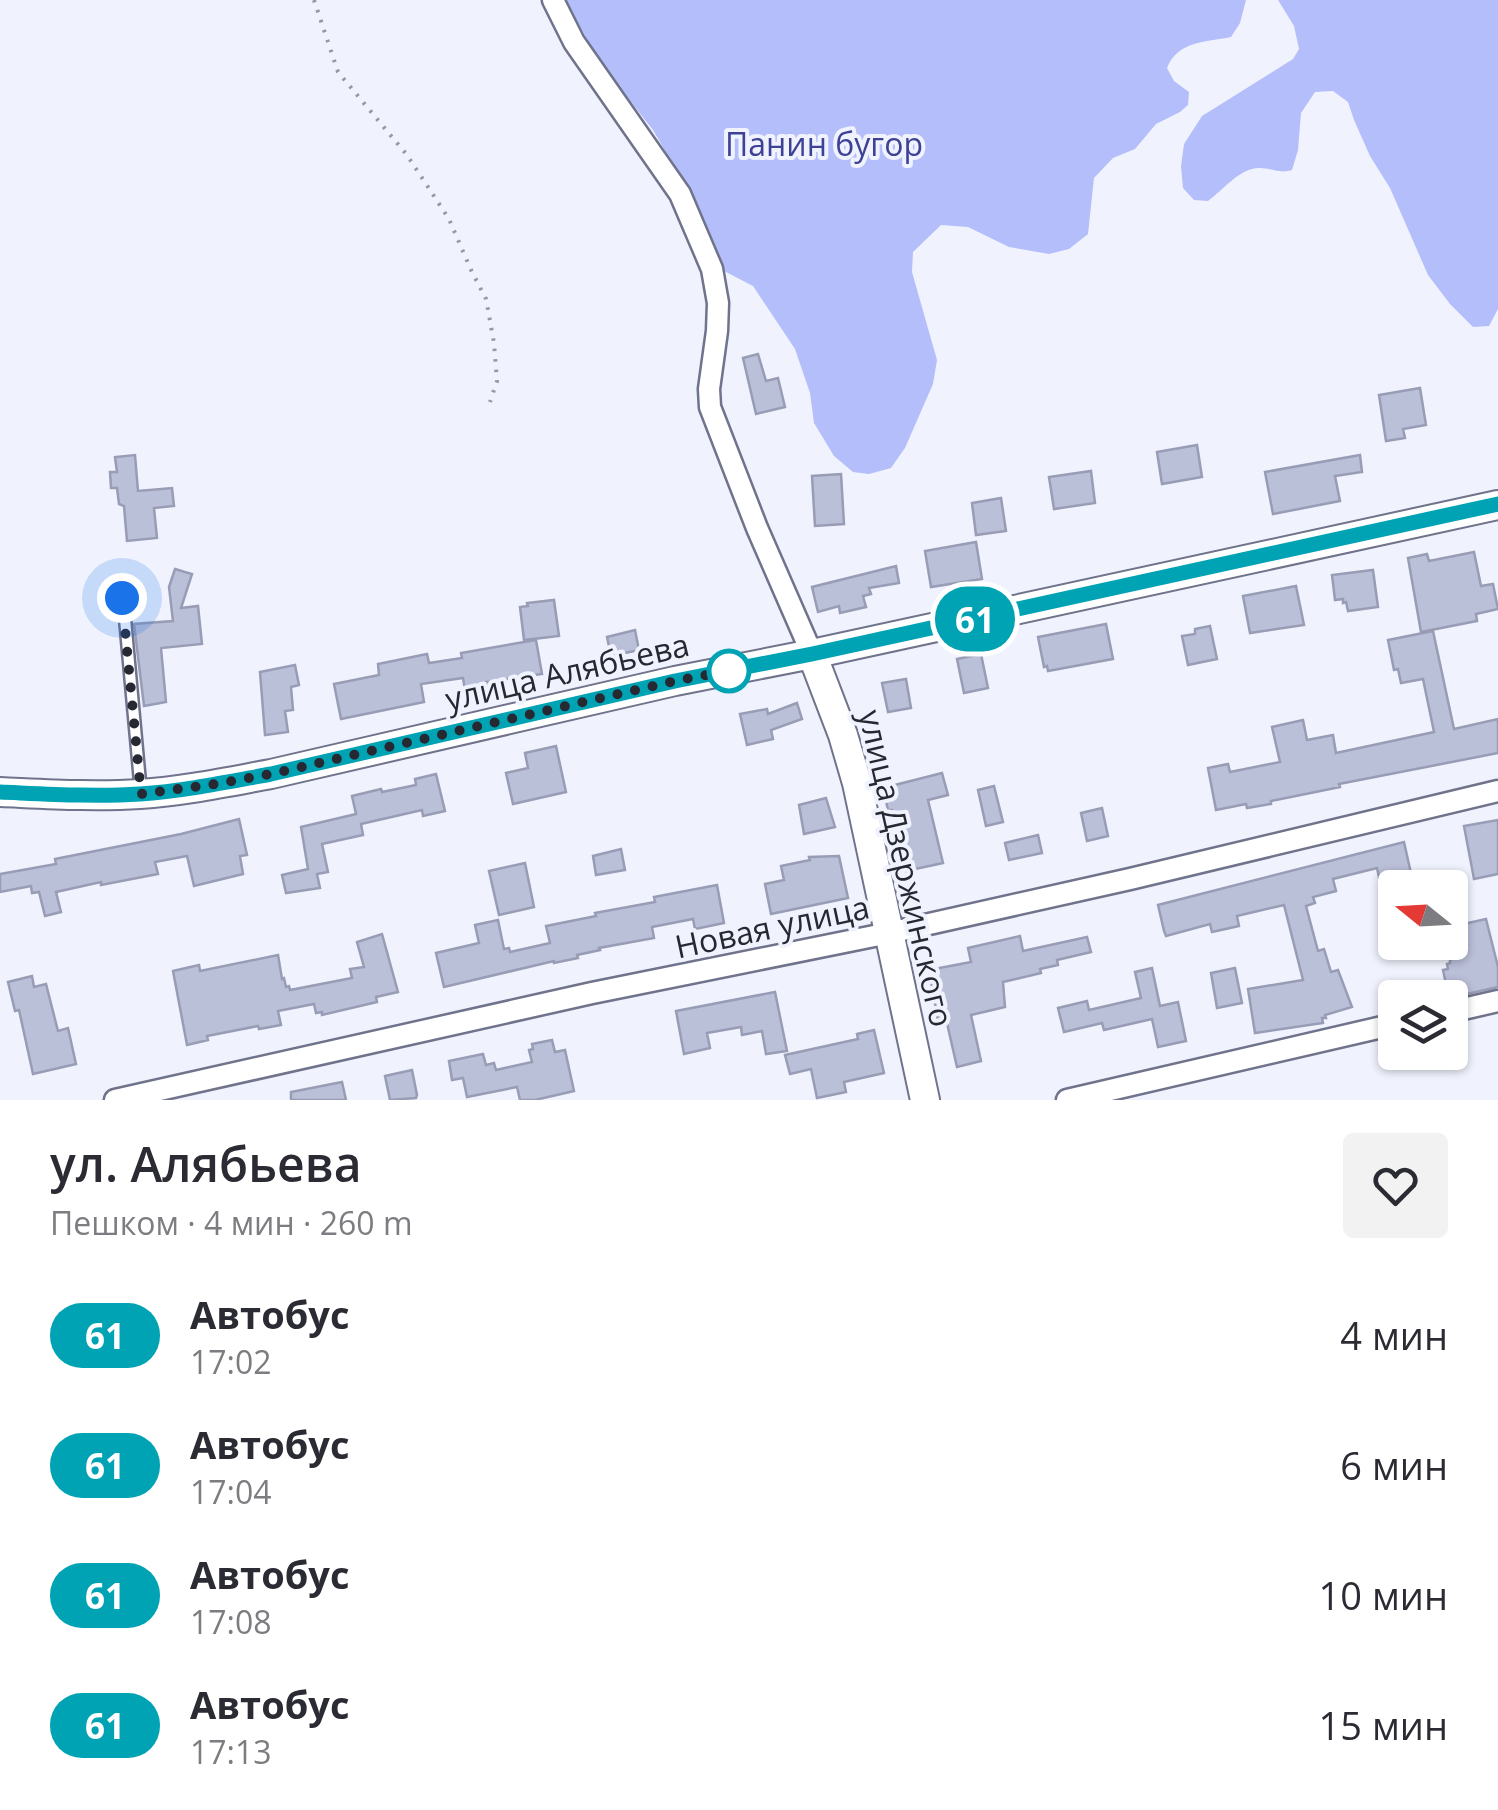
<!DOCTYPE html>
<html lang="ru">
<head>
<meta charset="utf-8">
<style>
	body { margin:0; font-family:"Open Sans",sans-serif; background:#f2f2f3; color:#2b2b33; height:100vh; display:flex; flex-direction:column; font-size:38px; white-space:nowrap }
	* { box-sizing:border-box; margin:0 }
	p { font-size:32px; color:#7c7c81 }
	.icon { flex:none; width:55px; height:55px; fill:none; stroke:currentColor; stroke-width:2; stroke-linecap:round; stroke-linejoin:round }
	.map { position:relative; height:1100px; overflow:hidden }
	.panel { display:flex; flex-direction:column; background:#fff; flex:1 }
	.panel>* { flex:none }
	.badge { padding:0 20px; border-radius:32px; font-size:35px; line-height:65px }
	.needle { width:65px; rotate:288deg }
	.controls { position:absolute; left:1378px; top:870px; display:grid; gap:20px }
	.controls a { display:grid; place-items:center; width:90px; height:90px; border-radius:10px; background:#fff; box-shadow:0 2px 8px #0004; font-size:50px }
	.you { position:absolute; width:50px; height:50px; margin:-25px; border:8px solid #fff; border-radius:50%; background:#1a73e8; box-shadow:0 0 0 15px #1a73e833 }
	.map>.badge { position:absolute; translate:-50% -50%; box-shadow:0 0 0 5px #fff }
	.round { display:grid; place-items:center; flex:none; width:105px; height:105px; border-radius:10px; background:#f2f2f3 }
	.overview { display:flex; align-items:center; justify-content:space-between; height:170px; padding:0 50px }
	h1 { font-size:48px; font-weight:600; line-height:75px }
	ul { padding:0; list-style:none }
	li { display:flex; align-items:center; gap:30px; height:130px; padding:0 50px }
	li div { flex:1 }
	li b { display:block; font-size:38px }
	li em { font-style:normal }
	li .badge { min-width:110px; font-weight:700; text-align:center }
	.map>svg:first-child { display:block }
	.forest { fill:#b4befa }
	.building { fill:#bbc0d9; stroke:#989cb5; stroke-width:2.5 }
	.lines { fill:none; stroke-linecap:round; stroke-linejoin:round }
	.lane-casing { stroke:#6f738b; stroke-width:15 }
	.street-casing { stroke:#6f738b; stroke-width:25 }
	.secondary-casing { stroke:#6f738b; stroke-width:32 }
	.path { stroke:#9598a1; stroke-width:4; stroke-dasharray:2.5 8; stroke-linecap:butt }
	.lane { stroke:#fff; stroke-width:10 }
	.street { stroke:#fff; stroke-width:20 }
	.secondary { stroke:#fff; stroke-width:28 }
	.line-casing { stroke:#fff; stroke-width:22 }
	.line { stroke:#00a3b4; stroke-width:15 }
	.walk { stroke:#272932; stroke-width:10; stroke-dasharray:0 18 }
	.stop-dot { fill:#fff; stroke:#00a3b4; stroke-width:5 }
	.labels { text-anchor:middle; dominant-baseline:central; stroke-width:8; stroke-linejoin:round; paint-order:stroke }
	.park-label { font-size:32px; fill:#3e4297; stroke:#f0f3fd }
	.street-label { font-size:32px; fill:#272932; stroke:#f0f3fd }
</style>
</head>
<body>
<div class="map">
<svg width="1498" height="1100" viewBox="0 0 1498 1100">
	<rect width="100%" height="100%" fill="#f0f3fd"/>
	<g class="forest">
		<path d="M565 0H1246L1240 23 1231 37C1205 42 1178 41 1167 68L1174 81 1189 92 1188 105 1180 112 1156 124 1135 149 1113 158 1094 178 1088 234 1069 249 1049 254 1009 247 968 227 941 225 913 252 912 272 937 360 933 384 905 448 891 468 869 474 853 472 834 456 814 423 810 393 795 349 753 286 724 271 698 208 653 130 601 64Z"/>
		<path d="M1278 0H1498V309L1489 326 1473 327 1450 304 1428 275 1390 188 1370 156 1354 120 1348 102 1333 91 1315 92 1301 113 1298 150 1292 170C1279 174 1272 168 1259 168 1240 168 1223 190 1208 201L1194 200 1183 188 1181 166 1184 144 1202 116 1293 59 1299 49 1294 26Z"/>
	</g>
	<g class="building">
		<path d="M758 354 766 381 778 378 785 407 756 414 743 358Z"/>
		<path d="M1420 388 1426 425 1403 429 1405 438 1386 441 1379 395Z"/>
		<path d="M1197 445 1202 477 1162 484 1157 452Z"/>
		<path d="M135 455 138 491 172 488 174 506 154 508 157 538 127 541 124 506 119 504 117 488H111L110 472H117L115 457Z"/>
		<path d="M1360 455 1362 472 1335 476 1340 501 1273 514 1265 472Z"/>
		<path d="M1091 471 1095 503 1054 509 1049 477Z"/>
		<path d="M841 474 844 524 815 526 812 476Z"/>
		<path d="M1001 498 1006 531 976 535 972 503Z"/>
		<path d="M976 542 982 579 931 587 925 551Z"/>
		<path d="M1474 552 1481 586 1493 584 1498 609 1476 614 1477 621 1421 632 1408 558 1427 554 1429 561Z"/>
		<path d="M896 566 899 583 869 588 871 594 863 596 866 607 840 613 839 606 818 612 812 587Z"/>
		<path d="M175 569 192 574 181 608 198 606 202 644 161 648 166 702 144 706 134 624 173 621 169 587Z"/>
		<path d="M1373 570 1378 607 1348 611 1346 602 1343 603V599L1335 600 1332 575Z"/>
		<path d="M1296 586 1304 625 1250 633 1243 596Z"/>
		<path d="M554 600 559 636 524 640 520 607 528 606 527 603Z"/>
		<path d="M1106 624 1113 659 1048 671 1047 666 1044 667 1038 637Z"/>
		<path d="M1210 626 1217 659 1188 665 1182 636 1195 634V629Z"/>
		<path d="M635 630 639 650 611 656 607 637Z"/>
		<path d="M1433 631 1454 729 1498 719V753L1339 784 1340 787 1271 801V804L1247 808 1246 804 1216 810 1208 768 1228 764 1230 772 1280 762 1272 727 1303 720 1307 740 1333 735 1336 753 1434 732 1423 679 1401 683 1398 669 1394 670 1388 640Z"/>
		<path d="M536 640 542 674 486 682 487 687 465 690 463 678 421 684 424 702 341 719 334 684 379 675 378 664 427 654 429 663 462 658 461 653Z"/>
		<path d="M981 654 988 688 964 693 957 659Z"/>
		<path d="M295 665 299 685 291 687 293 710 285 711 288 732 265 735 260 672Z"/>
		<path d="M906 679 911 708 888 712 882 683Z"/>
		<path d="M797 703 802 719 771 730 773 739 747 745 740 714 767 709 768 714Z"/>
		<path d="M556 746 566 792 513 804 506 773 528 768 525 753Z"/>
		<path d="M942 773 948 795 928 800 943 863 906 871 892 810H888L883 788Z"/>
		<path d="M436 774 445 811 423 816 422 810 361 824 363 835 322 844 328 872 317 874 320 888 286 893 282 875 308 869 301 827 356 814 352 796 381 789 382 792 416 785 415 779Z"/>
		<path d="M994 786 1003 822 986 826 978 790Z"/>
		<path d="M826 798 835 827 804 834 799 805Z"/>
		<path d="M1102 808 1108 836 1087 841 1081 813Z"/>
		<path d="M239 819 247 855 240 856 243 874 194 886 187 856 155 862 158 874 101 885V882L56 892 61 912 45 916 39 892 32 893 31 886 0 892V874L56 864 55 859 181 834Z"/>
		<path d="M1498 820V874L1474 879 1464 826Z"/>
		<path d="M1038 835 1042 853 1009 860 1005 843Z"/>
		<path d="M1404 842 1412 878 1387 883V880L1380 882 1377 868 1333 879 1336 891 1313 897 1315 903 1306 906 1318 951 1324 949 1331 972 1338 970 1352 1007 1325 1015 1326 1018H1322L1323 1023 1255 1033 1248 989 1303 980 1284 905 1237 916 1239 926 1212 932 1210 924 1166 936 1164 931 1158 905Z"/>
		<path d="M621 849 625 870 596 875 593 856Z"/>
		<path d="M839 856 848 898 771 914 765 884 784 880 781 866 810 860 809 857Z"/>
		<path d="M525 863 534 907 499 915 489 871Z"/>
		<path d="M717 885 724 923 695 929 693 919 652 927 654 938 599 948 600 950 577 955 578 958 554 963V961L444 987 436 953 479 943 475 925 498 920 504 949 509 948 510 952 550 943 546 926 596 916 595 913 655 902 654 897Z"/>
		<path d="M1486 919 1498 967V987L1449 998 1443 970 1448 969 1447 964 1450 963V927Z"/>
		<path d="M382 934 398 992 376 997 377 1002 322 1015V1012L316 1013 314 1004 278 1011 281 1025 259 1029 258 1026 207 1036 208 1040 187 1045 173 971 199 965 200 971 278 955 282 979 284 978 286 987 289 986 290 990 352 978 350 969 364 967 357 942Z"/>
		<path d="M1020 936 1023 951 1087 937 1091 952 1057 960 1058 965 1040 969 1041 973 1003 982 1005 1007 971 1015 981 1061 957 1067 946 1019 938 1021 929 970 971 962 968 948Z"/>
		<path d="M1152 968 1160 1006 1178 1002 1186 1041 1158 1047 1152 1019 1104 1030 1102 1023 1064 1032 1058 1008 1087 1001 1089 1010 1141 998 1135 972Z"/>
		<path d="M1235 968 1242 1003 1217 1008 1211 973Z"/>
		<path d="M32 976 34 987 46 984 58 1031 68 1028 76 1064 33 1074 19 1010 15 1011 8 982Z"/>
		<path d="M775 992 787 1051 766 1054 762 1031 742 1035 741 1027 707 1033 710 1048 684 1054 676 1011Z"/>
		<path d="M874 1030 884 1073 844 1082 846 1092 817 1098 811 1069 790 1074 785 1055 858 1039 857 1034Z"/>
		<path d="M552 1040 555 1052 565 1050 574 1091 535 1100H520L517 1087 467 1097 463 1078 452 1080 449 1061 483 1054 486 1065 494 1063 496 1070 532 1062 529 1050 533 1049 532 1044Z"/>
		<path d="M412 1070 417 1095 416 1098 390 1100 385 1076Z"/>
		<path d="M342 1082 346 1100H291V1092Z"/>
	</g>
	<g class="lines">
		<g class="lane-casing">
			<path id="lane" d="M123 597 141 793"/>
		</g>
		<g class="street-casing">
			<g id="street">
				<path d="M553 0 574 42 680 194 712 269 718 303 717 331 709 389 710 407 757 528 812 654"/>
				<path d="M1450 1012 1498 1001"/>
				<path d="M115 1100 592 993 889 933 1130 879 1498 791"/>
				<path d="M1067 1100 1395 1024"/>
			</g>
		</g>
		<g class="secondary-casing">
			<g id="secondary">
				<path d="M812 654 843 735 857 783 925 1100"/>
				<path d="M0 792C47 794 93 797 140 794 184 791 227 782 271 774L675 681 812 654 1498 505"/>
			</g>
		</g>
		<path class="path" d="M314 0 338 72 407 155 449 219 471 270 486 299 494 343 497 381 490 402"/>
		<use href="#lane" class="lane"/>
		<use href="#street" class="street"/>
		<use href="#secondary" class="secondary"/>
	</g>
	<g class="lines">
		<g class="line-casing">
			<path id="line" d="M0 792C47 794 94 797 140 794 184 791 227 782 271 774L675 681 812 654 1498 504"/>
		</g>
		<use href="#line" class="line"/>
		<path class="walk" d="M122 598 141 794 216 784 271 774 675 681 743 668 729 671"/>
	</g>
	<circle class="stop-dot" cx="729" cy="671" r="20"/>
	<g class="labels">
		<g class="park-label">
			<text x="824" y="143">Панин бугор</text>
		</g>
		<g class="street-label">
			<text transform="translate(567 671) rotate(-13)">улица Алябьева</text>
			<text transform="translate(907 868) rotate(77)">улица Дзержинского</text>
			<text transform="translate(772 926) rotate(-12)">Новая улица</text>
		</g>
	</g>
</svg>
<div class="controls">
<a><svg class="needle" viewBox="-14 -14 28 28"><path d="M0-13l5 13h-10z" fill="#e53935"/><path d="M0 13l5-13h-10z" fill="#7c7c81"/></svg></a>
<a><svg class="icon" aria-label="layers" viewBox="0 0 24 24"><path d="M12 4l9 5-9 5-9-5zM3 14l9 5 9-5"/></svg></a>
</div>
<div class="you" style="left:122px;top:598px"></div>
<b class="badge" style="left:975px;top:619px;background:#00a3b4;color:#fff">61</b>
</div>
<section class="panel">
<div class="overview"><div><h1>ул. Алябьева</h1><p>Пешком · 4 мин · 260 m</p></div><a class="round"><svg class="icon" aria-label="heart" viewBox="0 0 24 24"><path d="M12 20l-8-8c-3-5 5-10 8-4 3-6 11-1 8 4z"/></svg></a></div>
<ul>
<li><span class="badge" style="background:#00a3b4;color:#fff">61</span><div><b>Автобус</b><p>17:02</p></div><em>4 мин</em></li>
<li><span class="badge" style="background:#00a3b4;color:#fff">61</span><div><b>Автобус</b><p>17:04</p></div><em>6 мин</em></li>
<li><span class="badge" style="background:#00a3b4;color:#fff">61</span><div><b>Автобус</b><p>17:08</p></div><em>10 мин</em></li>
<li><span class="badge" style="background:#00a3b4;color:#fff">61</span><div><b>Автобус</b><p>17:13</p></div><em>15 мин</em></li>
</ul>
</section>
</body>
</html>
